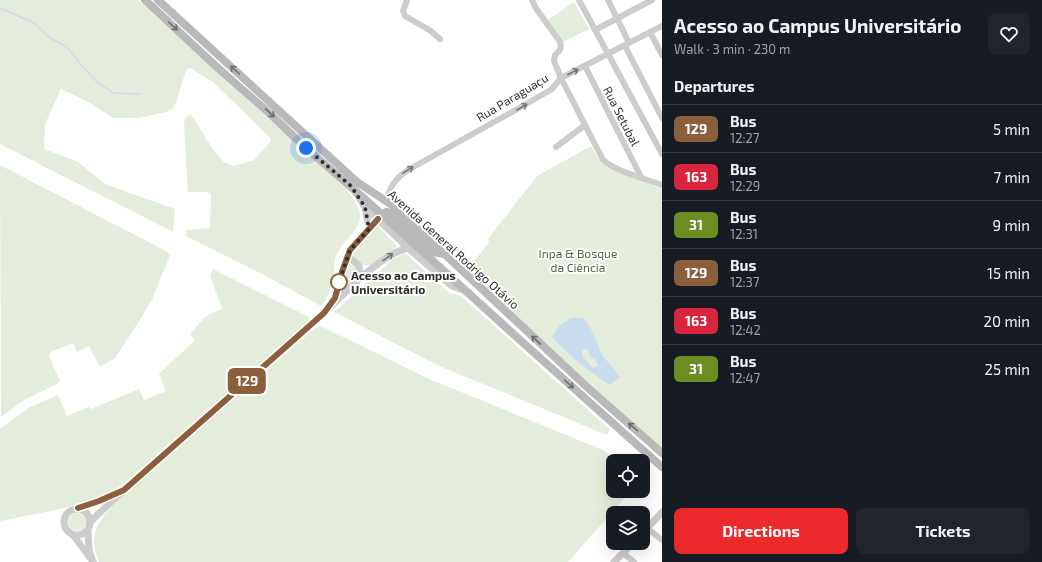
<!DOCTYPE html>
<html lang="en">
<head>
<meta charset="utf-8">
<style>
	body { margin:0; font-family:"Exo 2",sans-serif; background:#20242c; color:#f1f3f6; height:100vh; display:flex; flex-direction:column; font-size:15px; white-space:nowrap }
	* { box-sizing:border-box; margin:0 }
	p { font-size:13px; color:#9ea1a6 }
	.icon { flex:none; width:22px; height:22px; fill:none; stroke:currentColor; stroke-width:2; stroke-linecap:round; stroke-linejoin:round }
	.map { position:relative; flex:1; overflow:hidden }
	.details { display:flex; flex-direction:column; background:#171b24; width:380px }
	.details>* { flex:none }
	.badge { padding:0 8px; border-radius:6px; font-size:14px; line-height:26px }
	.buttons { position:absolute; left:606px; top:454px; display:grid; gap:8px }
	.buttons a { display:grid; place-items:center; width:44px; height:44px; border-radius:8px; background:#171b24; box-shadow:0 4px 16px #0002; font-size:20px }
	.you { position:absolute; width:20px; height:20px; margin:-10px; border:3px solid #fff; border-radius:50%; background:#1a73e8; box-shadow:0 0 0 6px #1a73e833 }
	.map>.badge { position:absolute; translate:-50% -50%; box-shadow:0 0 0 2px #fff }
	h2 { padding:0 12px; font-size:15px; line-height:36px }
	.round { display:grid; place-items:center; flex:none; width:42px; height:42px; border-radius:8px; background:#20242c }
	.headline { display:flex; align-items:center; justify-content:space-between; height:68px; padding:0 12px }
	h1 { font-size:19px; font-weight:700; line-height:30px }
	.action { display:flex; gap:8px; margin-top:auto; padding:8px 12px }
	.action a { flex:1; height:46px; border-radius:8px; background:#ec2a2b; color:#fff; font-size:16px; font-weight:700; line-height:46px; text-align:center }
	.action a+a { background:#20242c; color:#f1f3f6 }
	ul { padding:0; list-style:none }
	li { display:flex; align-items:center; gap:12px; height:48px; padding:0 12px; border-top:1px solid #363941 }
	li div { flex:1 }
	li b { display:block; font-size:15px }
	li em { font-style:normal }
	li .badge { min-width:44px; font-weight:700; text-align:center }
	main { display:flex; flex:1; min-height:0 }
	.map>svg:first-child { display:block }
	.green { fill:#e4eddc }
	.water { fill:#c7dced; fill-rule:evenodd }
	.lines { fill:none; stroke-linecap:round; stroke-linejoin:round }
	.stream { stroke:#c7dced; stroke-width:1.5 }
	.minor { stroke:#ccc; stroke-width:6 }
	.tertiary { stroke:#ccc; stroke-width:7 }
	.secondary { stroke:#b9b9b9; stroke-width:8 }
	.oneway { stroke:#6d6d6d }
	.oneway2 { stroke:#767676 }
	.line-casing { stroke:#fff; stroke-width:9 }
	.line { stroke:#8b5e3c; stroke-width:6 }
	.walk { stroke:#2f2f2f; stroke-width:4; stroke-dasharray:0 7.2 }
	.stop-dot { fill:#fff; stroke:#8b5e3c; stroke-width:2 }
	.labels { text-anchor:middle; dominant-baseline:central; stroke-width:4; stroke-linejoin:round; paint-order:stroke }
	.street-label { font-size:12px; fill:#2f2f2f; stroke:#fff }
	.park-label { font-size:12px; fill:#4e6c3a; stroke:#fff }
	.stop-label { font-size:12px; font-weight:bold; fill:#2f2f2f; stroke:#fff; text-anchor:start }
</style>
</head>
<body>
<main>
<div class="map">
<svg width="662" height="562" viewBox="0 0 662 562">
	<rect width="100%" height="100%" fill="#fff"/>
	<g class="green">
		<path d="M0 0H138L346 189C352 197 360 205 360 216 361 230 342 241 337 254 333 261 335 268 334 276 333 285 327 299 321 306L260 273 186 236 187 230 208 228 210 227 211 194 208 192H188L184 125 185 118 191 114 212 148 224 162 234 166 254 160 271 141V139L213 82 190 68 186 70 176 103 172 109 166 112 139 118H113L90 103 61 89 45 124 44 149 78 162 105 184 175 209 173 232 0 144Z"/>
		<path d="M574 2 589 29 563 42 548 20Z"/>
		<path d="M591 146 600 162 603 164 662 189V449L599 394 465 269C474 261 482 252 489 242L488 239 537 176Z"/>
		<path d="M0 165 166 251 170 255 152 300 136 326 115 358 100 367 89 346 77 352 74 344H72L50 352 49 356 60 381 59 383 24 400 1 417Z"/>
		<path d="M377 225 397 246C388 253 372 270 361 264 355 261 353 256 353 250Z"/>
		<path d="M405 253 449 293 461 296 610 430 607 435 437 365 334 312 393 259Z"/>
		<path d="M348 263 356 268 359 275 338 296Z"/>
		<path d="M213 269 309 317 308 322 121 486C84 508 42 512 0 521V429L28 408 58 395 67 416 88 407 91 409 139 389 144 400 166 391 159 374 195 340 190 334 206 316 222 309 210 275Z"/>
		<path d="M321 326 429 379 603 450 616 461H613V491H631L568 562H99C84 529 106 513 127 491L315 328Z"/>
		<circle cx="77" cy="522" r="9"/>
	</g>
	<path class="water" d="M571 318H584L591 329 602 355 620 377 610 385C589 371 569 356 552 337L560 325ZM586 348 592 358H595L598 366 593 368 583 357 582 351Z"/>
	<g class="lines">
		<path class="stream" d="M0 8 34 23 50 38 67 47 83 67 98 83 113 93 141 94"/>
		<g class="minor">
			<path d="M407 0 403 11 405 16 431 31 440 39"/>
			<path d="M532 0 535 7 560 42C562 48 560 51 555 55L554 61 561 78 603 160C617 172 644 178 662 185"/>
			<path d="M579 0 662 154"/>
			<path d="M608 0 629 43"/>
			<path d="M595 30 652 0"/>
			<path d="M650 32 662 55"/>
			<path d="M625 46 662 118"/>
			<path d="M585 66 641 177"/>
			<path d="M556 147 585 125"/>
			<path d="M386 201C390 186 396 178 408 170L521 107 552 89 561 78 662 26"/>
			<path d="M647 528 662 540"/>
			<path d="M623 553 634 562"/>
		</g>
		<g class="tertiary">
			<path d="M356 193 365 207 408 248 452 286 463 290"/>
			<path d="M365 207 369 229"/>
			<path d="M348 256 359 266 361 278"/>
			<path d="M332 304C340 288 342 269 349 253 355 240 368 229 378 219"/>
			<path d="M78 508 88 506 118 492"/>
			<circle cx="77" cy="522" r="13"/>
			<path d="M90 522C162 453 239 388 314 322 340 300 376 256 408 248"/>
			<path d="M88 530 89 550 93 562"/>
			<path d="M643 533 662 512"/>
			<path d="M73 535 91 559"/>
			<path d="M614 562 633 543"/>
		</g>
		<g class="secondary">
			<path d="M145 0 219 69 268 112 306 148 367 201 521 341 662 467"/>
			<path d="M158 0 357 182 392 205 588 388 662 453"/>
			<path d="M378 219 386 212 391 213 430 249 434 252 444 254"/>
		</g>
	</g>
	<defs><path id="oneway-shaft" d="M-6 0H5M1.5-3L5.5 0L1.5 3" fill="none" stroke-width="1.6" stroke-linecap="round" stroke-linejoin="round"/></defs>
	<g class="oneway">
		<use href="#oneway-shaft" transform="translate(173 26) rotate(42)"/>
		<use href="#oneway-shaft" transform="translate(235 70) rotate(-138)"/>
		<use href="#oneway-shaft" transform="translate(270 113) rotate(43)"/>
		<use href="#oneway-shaft" transform="translate(536 340) rotate(-137)"/>
		<use href="#oneway-shaft" transform="translate(569 384) rotate(42)"/>
		<use href="#oneway-shaft" transform="translate(633 427) rotate(-139)"/>
	</g>
	<g class="oneway2">
		<use href="#oneway-shaft" transform="translate(573 72) rotate(-27)"/>
		<use href="#oneway-shaft" transform="translate(522 107) rotate(-30)"/>
		<use href="#oneway-shaft" transform="translate(408 170) rotate(-31)"/>
		<use href="#oneway-shaft" transform="translate(388 257) rotate(-36)"/>
	</g>
	<g class="lines">
		<g class="line-casing">
			<path id="line" d="M78 508 99 501 124 490 324 313 335 298 342 272 350 250 378 219"/>
		</g>
		<use href="#line" class="line"/>
		<path class="walk" d="M306 148 351 186 365 207 369 229 350 250 339 282"/>
	</g>
	<circle class="stop-dot" cx="339" cy="282" r="8"/>
	<g class="labels">
		<g class="street-label">
			<text transform="translate(512 97) rotate(-31)">Rua Paraguaçu</text>
			<text transform="translate(622 116) rotate(63)">Rua Setubal</text>
			<text transform="translate(454 249) rotate(42)">Avenida General Rodrigo Otávio</text>
		</g>
		<g class="park-label">
			<text x="578" y="253">Inpa &amp; Bosque<tspan x="578" dy="14">da Ciência</tspan></text>
		</g>
		<g class="stop-label">
			<text x="351" y="275">Acesso ao Campus<tspan x="351" dy="14">Universitário</tspan></text>
		</g>
	</g>
</svg>
<div class="buttons">
<a><svg class="icon" aria-label="locate" viewBox="0 0 24 24"><circle cx="12" cy="12" r="6"/><path d="M12 2v4M12 18v4M2 12h4M18 12h4"/></svg></a>
<a><svg class="icon" aria-label="layers" viewBox="0 0 24 24"><path d="M12 4l9 5-9 5-9-5zM3 14l9 5 9-5"/></svg></a>
</div>
<div class="you" style="left:306px;top:148px"></div>
<b class="badge" style="left:247px;top:381px;background:#8b5e3c;color:#fff">129</b>
</div>
<section class="details">
<div class="headline"><div><h1>Acesso ao Campus Universitário</h1><p>Walk · 3 min · 230 m</p></div><a class="round"><svg class="icon" aria-label="heart" viewBox="0 0 24 24"><path d="M12 20l-8-8c-3-5 5-10 8-4 3-6 11-1 8 4z"/></svg></a></div>
<h2>Departures</h2>
<ul>
<li><span class="badge" style="background:#8b5e3c;color:#fff">129</span><div><b>Bus</b><p>12:27</p></div><em>5 min</em></li>
<li><span class="badge" style="background:#d7263d;color:#fff">163</span><div><b>Bus</b><p>12:29</p></div><em>7 min</em></li>
<li><span class="badge" style="background:#6b8e23;color:#fff">31</span><div><b>Bus</b><p>12:31</p></div><em>9 min</em></li>
<li><span class="badge" style="background:#8b5e3c;color:#fff">129</span><div><b>Bus</b><p>12:37</p></div><em>15 min</em></li>
<li><span class="badge" style="background:#d7263d;color:#fff">163</span><div><b>Bus</b><p>12:42</p></div><em>20 min</em></li>
<li><span class="badge" style="background:#6b8e23;color:#fff">31</span><div><b>Bus</b><p>12:47</p></div><em>25 min</em></li>
</ul>
<div class="action"><a>Directions</a><a>Tickets</a></div>
</section>
</main>
</body>
</html>
